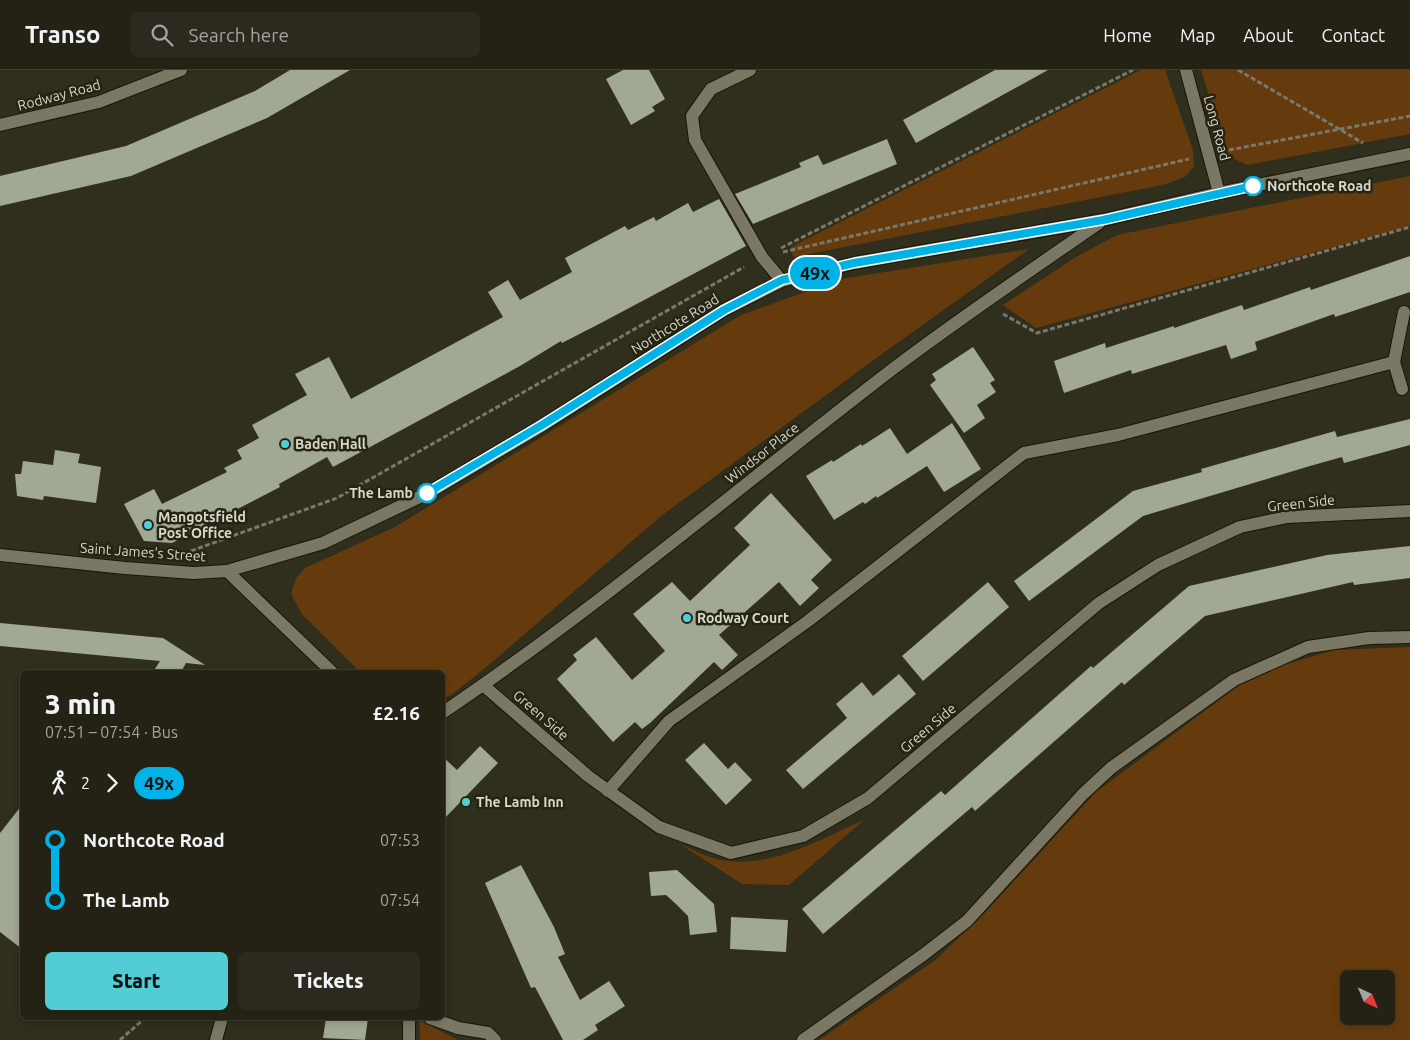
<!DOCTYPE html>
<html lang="en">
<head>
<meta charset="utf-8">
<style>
	body { margin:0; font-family:Ubuntu,sans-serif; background:#2c2a1e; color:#f1f3f6; height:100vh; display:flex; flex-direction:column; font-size:19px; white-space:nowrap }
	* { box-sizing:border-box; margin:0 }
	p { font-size:16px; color:#a3a4a0 }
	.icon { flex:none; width:28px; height:28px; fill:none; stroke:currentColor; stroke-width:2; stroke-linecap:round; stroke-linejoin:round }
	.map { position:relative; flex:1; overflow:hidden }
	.sheet { position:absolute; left:20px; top:600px; width:425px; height:350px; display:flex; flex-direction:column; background:#242215; border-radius:8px; box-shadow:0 2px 8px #0003,0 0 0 1px #413f34 }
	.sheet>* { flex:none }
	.badge { padding:0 10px; border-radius:16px; font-size:18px; line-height:32px }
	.needle { width:32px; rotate:136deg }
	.buttons { position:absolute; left:1340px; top:900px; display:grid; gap:10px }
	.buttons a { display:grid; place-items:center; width:55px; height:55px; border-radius:8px; background:#242215; box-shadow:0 2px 8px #0003,0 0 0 1px #413f34; font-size:25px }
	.map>.badge { position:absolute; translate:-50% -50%; box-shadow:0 0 0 2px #fff }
	.legs { display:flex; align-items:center; gap:8px; height:55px; padding:0 25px; font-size:16px }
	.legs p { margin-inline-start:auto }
	.summary { display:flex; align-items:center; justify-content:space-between; height:85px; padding:0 25px }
	h1 { font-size:28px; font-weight:800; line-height:38px }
	.primary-button { display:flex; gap:10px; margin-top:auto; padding:10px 25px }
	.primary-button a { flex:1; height:58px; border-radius:8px; background:#52ccd5; color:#111; font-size:20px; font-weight:800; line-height:58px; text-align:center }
	.primary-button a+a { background:#2c2a1e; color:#f1f3f6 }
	ul { padding:0 25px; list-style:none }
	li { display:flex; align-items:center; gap:18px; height:60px; font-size:19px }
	li i { display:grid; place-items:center; width:8px; height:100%; margin:0 6px; background:currentColor }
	li i::after { content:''; width:12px; height:12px; margin:-6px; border:4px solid; border-radius:50%; background:#242215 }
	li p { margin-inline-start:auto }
	li:first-child i { background:linear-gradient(#0000 50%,currentColor 0) }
	li:last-child i { background:linear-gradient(currentColor 50%,#0000 0) }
	header { display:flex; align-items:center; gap:30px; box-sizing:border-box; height:70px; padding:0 25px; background:#242215; border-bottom:1px solid #413f34 }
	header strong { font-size:24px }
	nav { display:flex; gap:28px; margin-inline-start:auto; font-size:18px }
	.search { width:350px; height:45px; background:#2c2a1e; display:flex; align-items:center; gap:12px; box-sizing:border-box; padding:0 18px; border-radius:8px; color:#a3a4a0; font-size:19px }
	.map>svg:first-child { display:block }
	.green { fill:#653b0d; fill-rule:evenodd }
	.building { fill:#a1a894 }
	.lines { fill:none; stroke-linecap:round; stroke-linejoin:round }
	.minor-casing { stroke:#181606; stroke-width:14 }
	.path { stroke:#7a786a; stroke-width:3; stroke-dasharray:5 2.5; stroke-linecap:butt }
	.minor { stroke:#7a7864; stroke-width:12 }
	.line-1-casing { stroke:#fff; stroke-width:11 }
	.line-1 { stroke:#00b3e6; stroke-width:8 }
	.stop-1-dot { fill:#fff; stroke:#00b3e6; stroke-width:2.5 }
	.poi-dot { fill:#52ccd5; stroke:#262413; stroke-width:2 }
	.labels { text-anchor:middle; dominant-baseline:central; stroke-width:5; stroke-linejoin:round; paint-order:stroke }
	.street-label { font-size:14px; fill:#d8d7cc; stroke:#262413 }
	.stop-label { font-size:14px; font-weight:bold; fill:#d8d7cc; stroke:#262413; text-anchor:start }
	.poi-label { font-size:14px; font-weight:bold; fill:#d8d7cc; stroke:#262413; text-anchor:start }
</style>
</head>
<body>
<header>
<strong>Transo</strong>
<div class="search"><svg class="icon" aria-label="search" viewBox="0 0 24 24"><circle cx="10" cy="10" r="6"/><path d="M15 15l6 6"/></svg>Search here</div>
<nav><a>Home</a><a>Map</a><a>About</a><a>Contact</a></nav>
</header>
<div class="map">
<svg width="1410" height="970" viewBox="0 0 1410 970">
	<rect width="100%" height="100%" fill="#302e1c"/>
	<g class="green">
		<path d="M1141 0H1165L1193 80 1194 96 1185 107 1163 115 793 187 791 177Z"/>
		<path d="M1201 0H1410V64L1247 95 1228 86Z"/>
		<path d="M1410 106V156L1036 258 1003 235 1076 187 1117 165Z"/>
		<path d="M1029 179 886 281 661 446 490 594 454 623 443 629 442 602H360L302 544 291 524 296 508 305 498 395 457 741 245 841 209Z"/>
		<path d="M1410 577V970H819L934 891 981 847 1096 722 1245 611 1286 594 1335 580ZM1349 909H1386V946H1349Z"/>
		<path d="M864 750 789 815 742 814 680 774C692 779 704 786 716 789 768 801 818 770 864 750Z"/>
		<path d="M419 950 458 970H420Z"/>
	</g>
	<g class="building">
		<path d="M290 0H350L267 48 131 106 0 136V106L126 76 255 21Z"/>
		<path d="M623 0H649L665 29 652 37 655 41 631 55 606 9Z"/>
		<path d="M995 0H1048L916 73 903 50Z"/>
		<path d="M887 69 897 94 753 154 735 124 801 97 799 93 818 85 823 95Z"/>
		<path d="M719 129 746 176 599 254 562 273 561 271 520 296 333 397 327 387 279 414 280 417 172 473 144 471 124 434 154 419 162 434 227 402 224 398 242 389 237 380 259 368 252 355 307 325 295 304 329 287 351 329 503 247 488 222 508 210 520 230 572 202 565 188 625 156 628 160 654 147 656 151 688 133 693 142Z"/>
		<path d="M1410 186V222L1335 247 1334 244 1255 272 1257 280 1231 289 1226 275 1132 304 1131 300 1064 323 1054 291 1105 273 1106 278 1174 256V258L1242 235 1244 240 1310 217 1311 220Z"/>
		<path d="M973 277 995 310 990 313 996 322 977 335 985 348 964 363 930 315 936 310 932 304Z"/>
		<path d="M1410 349V375L1344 393 1342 387 1310 396 1143 446 1029 531 1014 511 1133 421 1202 402 1201 399 1335 361 1337 367Z"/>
		<path d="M952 353 981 399 944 422 927 396 877 428 876 426 865 434 863 432 834 450 806 406 832 390 833 392 861 374 862 376 890 358 907 384Z"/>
		<path d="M55 380 80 384 78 393 101 397 96 433 44 426 43 430 17 426 15 404H21L23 391 53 395Z"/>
		<path d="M771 423 832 490 811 510 819 518 800 536 779 512 719 565 738 585 722 600 714 592 650 653 642 659 635 652 613 672 557 609 577 590 573 585 596 567 632 610 665 581 633 544 672 512 690 531 750 475 734 458Z"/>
		<path d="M1410 476V508L1354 515 1353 512 1205 546 1124 615 1122 612 975 741 972 737 823 864 802 839 941 721 945 725 1091 596 1093 598 1189 516 1327 485Z"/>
		<path d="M988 512 1009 537 923 611 902 586Z"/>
		<path d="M0 553 163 568 205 595 186 593 181 602H153L160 591 0 576Z"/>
		<path d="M899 604 916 624 803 719 786 700 847 648 836 634 862 612 873 626Z"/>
		<path d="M704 673 728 699 735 692 752 710 726 735 685 690Z"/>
		<path d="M480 676 498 693 442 751V686L457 700Z"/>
		<path d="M22 735V879L0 862V763Z"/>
		<path d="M521 795 554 857 565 884 558 887 580 930 609 911 625 936 595 955 598 960 583 970H563L535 917 531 918 485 813Z"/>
		<path d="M677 800 714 834 717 862 690 865 688 846 677 835 666 825 651 826 649 802Z"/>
		<path d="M731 847 788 850 786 882 730 879Z"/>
		<path d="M326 948H368L365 970 323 968Z"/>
	</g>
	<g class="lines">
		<g class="minor-casing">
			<g id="minor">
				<path d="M750 0 711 19 692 46 695 70 762 187 782 211"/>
				<path d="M1186 0 1219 123"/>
				<path d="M0 55 99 32 181 0"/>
				<path d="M1394 292 1402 319"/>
				<path d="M0 485 125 498 194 503 227 501 323 473 428 423 543 355 724 240 782 211 854 193 1103 150 1219 123 1410 84"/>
				<path d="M227 501 332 602"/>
				<path d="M483 615 588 706 659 757 731 783 803 766 868 728 1099 533 1158 495 1240 457 1287 447 1410 441"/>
				<path d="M442 643C599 537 744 413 894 298 960 248 1030 201 1099 153"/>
				<path d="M608 721 669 651 808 551 1024 383 1118 365 1394 292 1404 242"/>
				<path d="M430 948 458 958 488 963 495 970"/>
				<path d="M216 970 222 948"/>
				<path d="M409 970V948"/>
				<path d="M803 970 923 885 967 851 1083 724 1111 698 1234 610 1308 577 1369 568 1410 567"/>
			</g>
		</g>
		<g class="path">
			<path d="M1238 0 1363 73"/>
			<path d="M1229 80 1410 46"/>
			<path d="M781 178 1133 0"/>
			<path d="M783 182 1189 89"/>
			<path d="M1003 244 1037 263 1410 157"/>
			<path d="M191 481 337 428 744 197"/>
			<path d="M120 970 145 948"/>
		</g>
		<use href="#minor" class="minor"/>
	</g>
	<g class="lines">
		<g class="line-1-casing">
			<path id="line-1" d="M427 423 542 355 724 240 782 210 854 193 1103 150 1253 116"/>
		</g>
		<use href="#line-1" class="line-1"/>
	</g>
	<g class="stop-1-dot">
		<circle cx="1253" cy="116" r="9"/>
		<circle cx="427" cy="423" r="9"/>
	</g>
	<g class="poi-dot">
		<circle cx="285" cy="374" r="5"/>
		<circle cx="148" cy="455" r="5"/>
		<circle cx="687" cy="548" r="5"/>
		<circle cx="466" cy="732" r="5"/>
	</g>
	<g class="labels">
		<g class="street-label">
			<text transform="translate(59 25) rotate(-15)">Rodway Road</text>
			<text transform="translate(1217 58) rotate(75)">Long Road</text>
			<text transform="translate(675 254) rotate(-32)">Northcote Road</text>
			<text transform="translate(762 383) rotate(-38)">Windsor Place</text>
			<text transform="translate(1301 433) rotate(-6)">Green Side</text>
			<text transform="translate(143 482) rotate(4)">Saint James's Street</text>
			<text transform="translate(541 645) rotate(41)">Green Side</text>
			<text transform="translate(928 658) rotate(-40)">Green Side</text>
		</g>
		<g class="stop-label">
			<text x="1267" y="116">Northcote Road</text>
			<text x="413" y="423" text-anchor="end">The Lamb</text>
		</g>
		<g class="poi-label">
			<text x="295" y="374">Baden Hall</text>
			<text x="158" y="447">Mangotsfield<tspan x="158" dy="16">Post Office</tspan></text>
			<text x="697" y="548">Rodway Court</text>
			<text x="476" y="732">The Lamb Inn</text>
		</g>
	</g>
</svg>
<div class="buttons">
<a><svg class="needle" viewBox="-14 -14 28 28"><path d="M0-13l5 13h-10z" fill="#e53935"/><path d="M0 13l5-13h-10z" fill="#a3a4a0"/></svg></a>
</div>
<b class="badge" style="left:815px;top:203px;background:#00b3e6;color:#111">49x</b>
<section class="sheet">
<div class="summary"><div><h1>3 min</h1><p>07:51 – 07:54 · Bus</p></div><b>£2.16</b></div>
<div class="legs"><svg class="icon" aria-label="walk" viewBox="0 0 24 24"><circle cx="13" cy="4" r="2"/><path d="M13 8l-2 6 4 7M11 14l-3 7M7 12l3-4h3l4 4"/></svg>2<svg class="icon" aria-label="forward" viewBox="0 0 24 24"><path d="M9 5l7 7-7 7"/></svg><b class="badge" style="background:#00b3e6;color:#111">49x</b></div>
<ul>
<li><i style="color:#00b3e6"></i><b>Northcote Road</b><p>07:53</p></li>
<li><i style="color:#00b3e6"></i><b>The Lamb</b><p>07:54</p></li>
</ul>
<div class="primary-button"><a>Start</a><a>Tickets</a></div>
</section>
</div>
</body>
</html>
